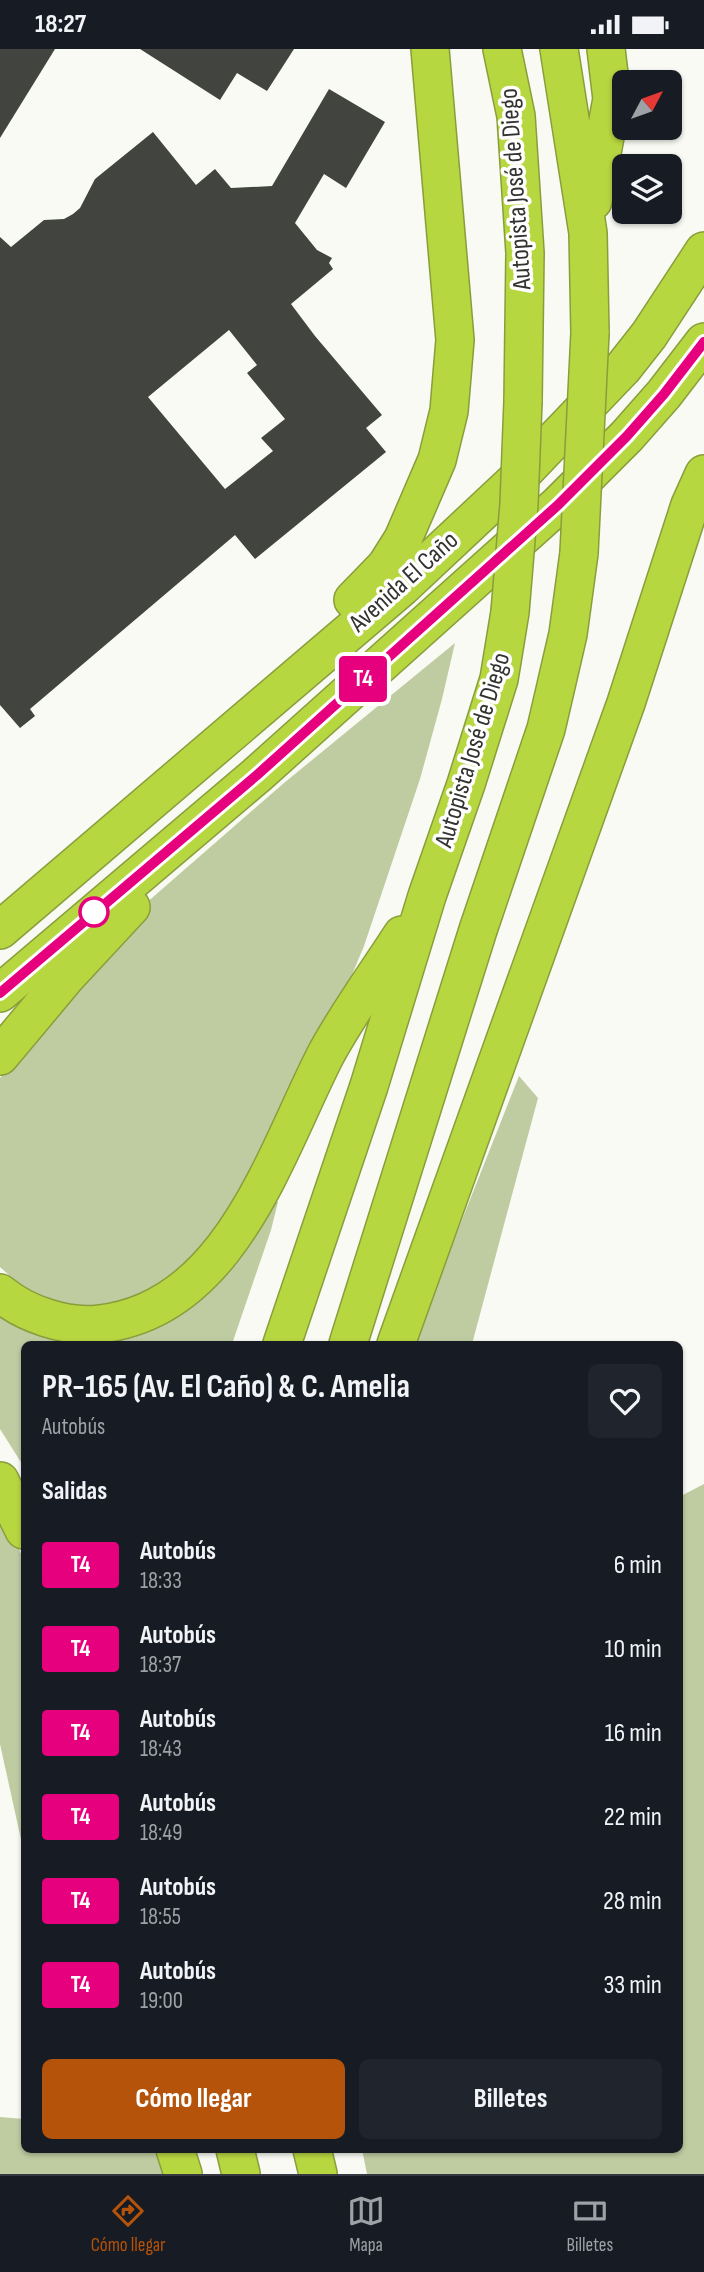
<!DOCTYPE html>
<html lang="es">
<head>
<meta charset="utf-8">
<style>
	body { margin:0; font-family:"Sofia Sans Condensed",sans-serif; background:#20242c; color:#f1f3f6; height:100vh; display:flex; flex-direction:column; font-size:26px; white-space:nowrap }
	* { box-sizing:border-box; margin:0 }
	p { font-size:23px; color:#9ea1a6 }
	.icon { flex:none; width:38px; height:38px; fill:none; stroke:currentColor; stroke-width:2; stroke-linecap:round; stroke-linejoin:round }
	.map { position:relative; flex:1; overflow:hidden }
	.panel { position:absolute; left:21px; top:1292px; width:662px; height:812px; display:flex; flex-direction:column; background:#171b24; border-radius:10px; box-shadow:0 2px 5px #0004 }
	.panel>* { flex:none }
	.badge { padding:0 14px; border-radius:5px; font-size:24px; line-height:46px }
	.needle { width:46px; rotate:49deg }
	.controls { position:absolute; left:612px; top:21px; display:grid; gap:14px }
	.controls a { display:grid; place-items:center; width:70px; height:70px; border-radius:10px; background:#171b24; box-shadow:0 2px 5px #0004; font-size:35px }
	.map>.badge { position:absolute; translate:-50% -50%; box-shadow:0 0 0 4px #fff }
	h2 { padding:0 21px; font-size:26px; line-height:63px }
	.round { display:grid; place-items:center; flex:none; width:74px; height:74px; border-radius:10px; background:#20242c }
	.overview { display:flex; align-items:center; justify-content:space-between; height:119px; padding:0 21px }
	h1 { font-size:33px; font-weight:700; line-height:52px }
	.button { display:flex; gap:14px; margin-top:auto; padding:14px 21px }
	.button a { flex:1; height:80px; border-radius:10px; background:#b45309; color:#fff; font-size:28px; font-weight:700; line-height:80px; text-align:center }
	.button a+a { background:#20242c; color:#f1f3f6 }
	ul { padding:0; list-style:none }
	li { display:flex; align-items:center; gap:21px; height:84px; padding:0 21px }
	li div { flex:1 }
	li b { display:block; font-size:26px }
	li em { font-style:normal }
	li .badge { min-width:77px; font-weight:700; text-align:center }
	.status { display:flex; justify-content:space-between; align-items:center; height:49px; padding:0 35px; background:#171b24; direction:ltr }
	.status svg { height:19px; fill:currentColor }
	.dock { display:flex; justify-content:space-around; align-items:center; height:98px; border-top:2px solid #363941; background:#171b24; font-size:19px; color:#9ea1a6 }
	.dock a { display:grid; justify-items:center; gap:4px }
	.dock .current { color:#b45309 }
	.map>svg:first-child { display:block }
	.green { fill:#bfcba1 }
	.building { fill:#42443f; fill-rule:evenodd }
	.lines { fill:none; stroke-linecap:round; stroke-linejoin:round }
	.highway-casing { stroke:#899e3b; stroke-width:40 }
	.highway { stroke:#b7d741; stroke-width:37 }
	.highway-bridge-casing { stroke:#899e3b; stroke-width:40; stroke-linecap:butt }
	.highway-bridge { stroke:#b7d741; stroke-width:37 }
	.line-casing { stroke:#fff; stroke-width:16 }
	.line { stroke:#e6007e; stroke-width:10 }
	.stop-dot { fill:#fff; stroke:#e6007e; stroke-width:3.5 }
	.labels { text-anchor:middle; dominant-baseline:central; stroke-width:7; stroke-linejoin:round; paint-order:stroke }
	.street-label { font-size:26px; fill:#333431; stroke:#fff }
</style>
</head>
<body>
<div class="status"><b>18:27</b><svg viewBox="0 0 49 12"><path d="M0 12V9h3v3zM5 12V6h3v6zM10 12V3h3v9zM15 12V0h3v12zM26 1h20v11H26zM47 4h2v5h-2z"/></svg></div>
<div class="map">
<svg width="704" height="2125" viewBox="0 0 704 2125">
	<rect width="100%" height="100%" fill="#f8faf3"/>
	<g class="green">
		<path d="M455 594 442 650 420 730 364 897 325 990 244 1152 189 1221 126 1256H60L28 1243 0 1218V1029L95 911 145 855 284 734Z"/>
		<path d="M519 1027 538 1049 472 1295H416L437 1234Z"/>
		<path d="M271 1152 278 1153 271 1181 232 1295H24V1418L0 1380V1256L105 1286Z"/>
		<path d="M704 1435V2125H367L362 2100H679V1448Z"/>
		<path d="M0 1461 24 1511V1804L0 1695Z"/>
		<path d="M0 2068 24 2070V2100H165L172 2125H0Z"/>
	</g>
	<g class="building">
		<path d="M0 0H55L0 89Z"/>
		<path d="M140 0H294L267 42 237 24 220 51Z"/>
		<path d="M329 40 385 73 346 139 324 125 295 174 317 201 332 209 329 214 333 220 291 255 315 287 382 366 366 379 386 403 255 510 235 486 30 660 35 667 20 679 0 656V188L11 198 44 171 64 170 73 165 80 159 95 130 153 83 196 136 215 120 231 139 272 137ZM229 281 257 316 247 324 285 370 261 389 273 402 225 440 148 348Z"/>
	</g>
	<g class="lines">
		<g class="highway-casing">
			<g id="highway">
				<path d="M502 0 516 67 525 204 523 352"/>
				<path d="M559 0 588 184 590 284"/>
				<path d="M593 152 612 50 606 0"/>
				<path d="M353 551 386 517 403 490 437 411 449 362 455 291 430 0"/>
				<path d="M0 881 402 538 514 433 623 319 649 286 704 202"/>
				<path d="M0 944 257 726 558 456 627 387 664 345 704 293"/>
				<path d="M0 1007 66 928 131 858"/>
				<path d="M0 1244C25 1265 66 1279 99 1275 229 1262 275 1105 325 1007 346 967 377 925 402 886"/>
				<path d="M282 1295 369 1037 427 847 466 735 499 630 510 563"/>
				<path d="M348 1295 478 881 546 680 568 585 579 504"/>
				<path d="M396 1295 626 654 690 456 704 425"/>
				<path d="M0 1432 24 1481"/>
				<path d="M175 2100 183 2125"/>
				<path d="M235 2100 241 2125"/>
				<path d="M312 2100 318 2125"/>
			</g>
		</g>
		<use href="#highway" class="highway"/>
		<g class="highway-bridge-casing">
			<g id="highway-bridge">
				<path d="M579 504 590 284"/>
				<path d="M510 563 519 455 523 352"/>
			</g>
		</g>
		<use href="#highway-bridge" class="highway-bridge"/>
	</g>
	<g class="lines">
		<g class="line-casing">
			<path id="line" d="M0 944 257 726 558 456 627 387 664 345 704 293"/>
		</g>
		<use href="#line" class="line"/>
	</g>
	<circle class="stop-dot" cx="94" cy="863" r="14"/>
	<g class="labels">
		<g class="street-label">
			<text transform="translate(516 140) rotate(-94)">Autopista José de Diego</text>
			<text transform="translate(404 533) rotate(-42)">Avenida El Caño</text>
			<text transform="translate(473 701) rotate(-73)">Autopista José de Diego</text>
		</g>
	</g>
</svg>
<div class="controls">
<a><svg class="needle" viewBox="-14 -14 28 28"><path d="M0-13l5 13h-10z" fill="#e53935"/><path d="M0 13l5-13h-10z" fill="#9ea1a6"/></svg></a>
<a><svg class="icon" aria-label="layers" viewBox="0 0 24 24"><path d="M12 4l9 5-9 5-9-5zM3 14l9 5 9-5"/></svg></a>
</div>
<b class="badge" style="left:363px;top:630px;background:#e6007e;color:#fff">T4</b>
<section class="panel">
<div class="overview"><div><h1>PR-165 (Av. El Caño) &amp; C. Amelia</h1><p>Autobús</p></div><a class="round"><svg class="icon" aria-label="heart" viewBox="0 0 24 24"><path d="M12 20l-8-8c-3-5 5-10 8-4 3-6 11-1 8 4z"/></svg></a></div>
<h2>Salidas</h2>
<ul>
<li><span class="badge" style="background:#e6007e;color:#fff">T4</span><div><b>Autobús</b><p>18:33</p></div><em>6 min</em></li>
<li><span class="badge" style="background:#e6007e;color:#fff">T4</span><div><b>Autobús</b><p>18:37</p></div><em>10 min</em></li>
<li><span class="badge" style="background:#e6007e;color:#fff">T4</span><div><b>Autobús</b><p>18:43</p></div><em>16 min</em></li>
<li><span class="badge" style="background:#e6007e;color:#fff">T4</span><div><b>Autobús</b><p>18:49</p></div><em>22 min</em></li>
<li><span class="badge" style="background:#e6007e;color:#fff">T4</span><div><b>Autobús</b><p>18:55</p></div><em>28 min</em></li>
<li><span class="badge" style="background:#e6007e;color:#fff">T4</span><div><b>Autobús</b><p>19:00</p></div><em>33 min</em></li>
</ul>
<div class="button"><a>Cómo llegar</a><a>Billetes</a></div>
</section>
</div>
<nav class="dock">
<a class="current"><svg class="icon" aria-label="directions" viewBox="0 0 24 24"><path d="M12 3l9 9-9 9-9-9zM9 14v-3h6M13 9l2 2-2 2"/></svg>Cómo llegar</a>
<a><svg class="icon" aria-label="map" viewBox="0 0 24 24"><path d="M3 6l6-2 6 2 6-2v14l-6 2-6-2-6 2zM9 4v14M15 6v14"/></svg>Mapa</a>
<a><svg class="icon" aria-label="tickets" viewBox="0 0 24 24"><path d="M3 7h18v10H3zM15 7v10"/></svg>Billetes</a>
</nav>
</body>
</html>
